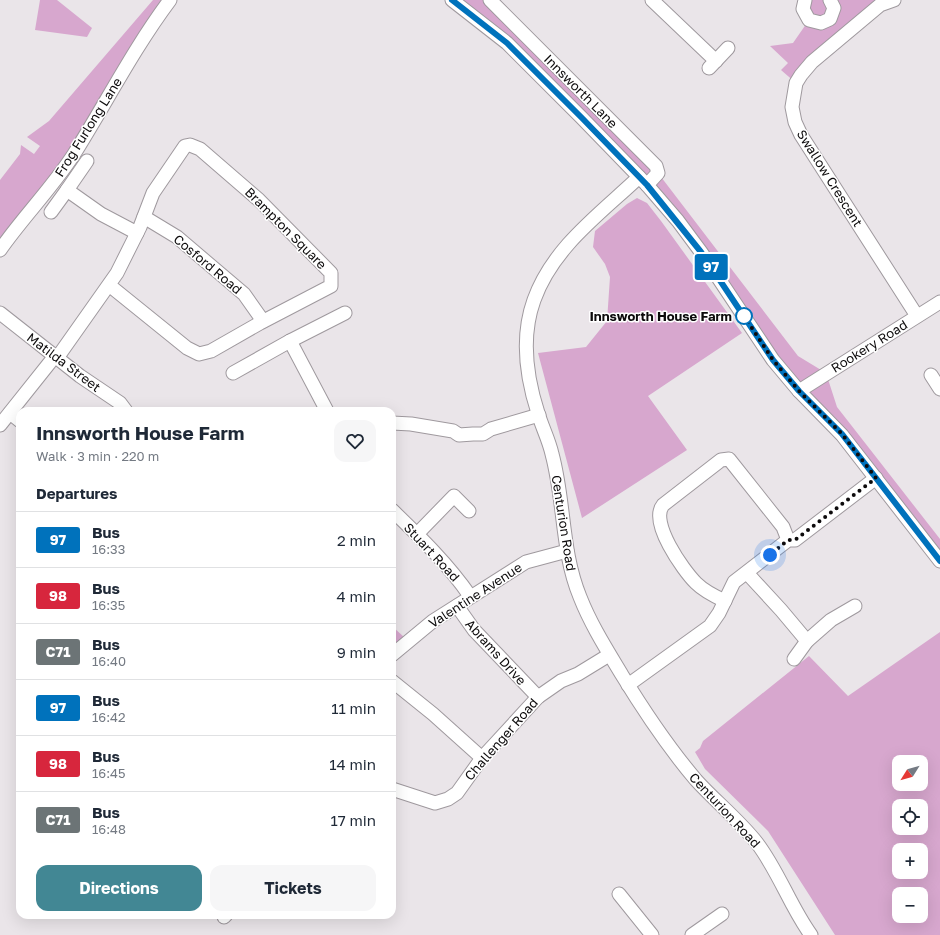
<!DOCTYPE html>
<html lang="en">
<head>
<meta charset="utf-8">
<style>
	body { margin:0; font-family:"Golos Text",sans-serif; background:#f6f6f7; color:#1f2937; height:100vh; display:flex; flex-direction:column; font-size:15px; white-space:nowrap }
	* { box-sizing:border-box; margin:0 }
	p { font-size:13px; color:#747a83 }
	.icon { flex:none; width:22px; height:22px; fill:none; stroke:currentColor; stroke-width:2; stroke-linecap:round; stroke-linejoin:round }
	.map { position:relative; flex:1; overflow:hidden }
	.details { position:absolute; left:16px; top:407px; width:380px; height:512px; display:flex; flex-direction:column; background:#fff; border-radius:12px; box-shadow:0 4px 16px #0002 }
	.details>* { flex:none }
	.badge { padding:0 8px; border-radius:3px; font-size:14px; line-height:26px }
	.needle { width:26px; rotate:233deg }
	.controls { position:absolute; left:892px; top:755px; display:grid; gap:8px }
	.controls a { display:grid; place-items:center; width:36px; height:36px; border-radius:8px; background:#fff; box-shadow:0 4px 16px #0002; font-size:20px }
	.you { position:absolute; width:20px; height:20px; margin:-10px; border:3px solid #fff; border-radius:50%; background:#1a73e8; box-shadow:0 0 0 6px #1a73e833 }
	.map>.badge { position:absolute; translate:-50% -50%; box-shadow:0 0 0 2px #fff }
	h2 { padding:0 20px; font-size:15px; line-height:36px }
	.round { display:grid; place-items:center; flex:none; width:42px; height:42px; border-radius:12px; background:#f6f6f7 }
	.overview { display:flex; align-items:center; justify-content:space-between; height:68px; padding:0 20px }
	h1 { font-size:19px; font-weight:700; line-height:30px }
	.button { display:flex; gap:8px; margin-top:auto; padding:8px 20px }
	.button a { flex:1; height:46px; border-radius:12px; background:#428794; color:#fff; font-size:16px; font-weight:700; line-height:46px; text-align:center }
	.button a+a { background:#f6f6f7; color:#1f2937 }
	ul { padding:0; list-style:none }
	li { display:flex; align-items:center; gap:12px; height:56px; padding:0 20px; border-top:1px solid #e0e1e3 }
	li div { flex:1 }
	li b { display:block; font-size:15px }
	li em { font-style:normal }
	li .badge { min-width:44px; font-weight:700; text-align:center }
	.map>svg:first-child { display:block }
	.green { fill:#d7a7ce; fill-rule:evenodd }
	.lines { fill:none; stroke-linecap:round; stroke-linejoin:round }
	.minor-casing { stroke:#9f999e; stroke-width:15 }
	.minor { stroke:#fff; stroke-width:13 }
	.line-casing { stroke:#fff; stroke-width:9 }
	.line { stroke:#0072bc; stroke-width:6 }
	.walk { stroke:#0d0b0c; stroke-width:4; stroke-dasharray:0 7.2 }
	.stop-dot { fill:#fff; stroke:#0072bc; stroke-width:2 }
	.labels { text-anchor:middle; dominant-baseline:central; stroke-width:3; stroke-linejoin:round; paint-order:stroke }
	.street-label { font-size:13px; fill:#0d0b0c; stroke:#fff }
	.stop-label { font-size:13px; font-weight:bold; fill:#0d0b0c; stroke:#fff; text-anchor:end }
</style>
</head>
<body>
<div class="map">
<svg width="940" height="935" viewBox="0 0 940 935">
	<rect width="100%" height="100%" fill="#eae5e9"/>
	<g class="green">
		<path d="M40 0H57L92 28 87 37 35 30Z"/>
		<path d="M153 0H170L122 73 0 250V180L20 154 21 145 34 154 40 146 27 137 49 121Z"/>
		<path d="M459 0H490L658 173 798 356 826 373 837 407 940 539V561L799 391 678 221Z"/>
		<path d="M805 0H882L796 83 781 70 788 63 770 46 793 43 809 20Z"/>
		<path d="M637 198 647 203 661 221 742 333 648 396 687 450 582 518 538 353 586 347 607 321 610 277 605 264 593 247 595 231 627 204Z"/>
		<path d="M392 626 405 638 392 649Z"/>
		<path d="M940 632V935H835L768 831 705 769 695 752 700 748 703 741 809 656 848 696ZM899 762H921V784H899ZM899 806H921V828H899ZM899 850H921V872H899ZM899 894H921V916H899Z"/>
	</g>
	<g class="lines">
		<g class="minor-casing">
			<g id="minor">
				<path d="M452 0 507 43 581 117 647 185 678 221 701 252 773 360 799 391 842 435 940 561"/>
				<path d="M490 0 656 166 658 173 647 185"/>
				<path d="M652 0 716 61"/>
				<path d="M805 0 803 9 809 20 821 23 830 19 834 8 830 0"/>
				<path d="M894 0 880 5 812 62 801 75 796 83 792 107 795 122 801 135 917 316"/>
				<path d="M709 68 728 48"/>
				<path d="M87 161 67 190 101 214 137 233"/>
				<path d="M639 177C600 214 553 247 534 300 521 336 526 376 538 413 542 427 549 440 552 454 565 502 561 551 580 597 591 625 607 650 622 675 644 711 668 747 696 780 716 802 739 820 757 843 779 872 790 906 811 935"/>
				<path d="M51 212 67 190"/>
				<path d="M144 217 177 237 244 294 263 321"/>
				<path d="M0 250C23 217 52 188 74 154 106 103 134 48 170 0"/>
				<path d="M0 313 80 376 120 403 126 411"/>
				<path d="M290 341 327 411"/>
				<path d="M57 358 117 273 140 227 153 193 185 146 190 145 200 149 259 200 331 273V286L260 323 211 351 199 354 187 348 109 285"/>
				<path d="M233 373 290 341 345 313"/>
				<path d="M931 375 940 389"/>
				<path d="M799 391 940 302"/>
				<path d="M10 413 20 421"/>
				<path d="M392 423 411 424 453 431 459 435 473 434H483L491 429 539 415"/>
				<path d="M0 425 55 356"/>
				<path d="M392 510C420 537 448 564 470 596"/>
				<path d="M417 534 454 496 469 511"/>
				<path d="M747 573 781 610 807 641"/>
				<path d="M725 601C714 596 704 591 696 583 683 570 649 522 663 505L721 460 729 459 783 527 788 540"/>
				<path d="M457 606 474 630 538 697"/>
				<path d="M392 655 433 621 526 562 567 551"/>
				<path d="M794 659 807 641 831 620 855 606"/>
				<path d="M392 681 433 714 482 758"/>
				<path d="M628 685 710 626 719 613 734 582 788 540H795L876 478"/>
				<path d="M392 789 435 803 448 799 457 793 482 758 538 697 561 681 578 674 609 655"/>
				<path d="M619 894 652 935"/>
				<path d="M224 917 226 915"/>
				<path d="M692 935 722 914"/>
			</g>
		</g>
		<use href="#minor" class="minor"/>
	</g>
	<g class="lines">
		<g class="line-casing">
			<path id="line" d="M452 0 507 43 581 117 647 185 701 252 773 360 799 391 842 434 940 561"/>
		</g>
		<use href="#line" class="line"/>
		<path class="walk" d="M744 316 773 360 799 391 842 434 876 478 795 540H788L770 555"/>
	</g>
	<circle class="stop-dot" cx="744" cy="316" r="8"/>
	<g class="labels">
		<g class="street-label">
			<text transform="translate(581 91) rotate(45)">Innsworth Lane</text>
			<text transform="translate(88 127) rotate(-58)">Frog Furlong Lane</text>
			<text transform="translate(830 178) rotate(58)">Swallow Crescent</text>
			<text transform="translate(286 228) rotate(45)">Brampton Square</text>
			<text transform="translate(208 264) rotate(40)">Cosford Road</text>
			<text transform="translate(869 346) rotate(-32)">Rookery Road</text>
			<text transform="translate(64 362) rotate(37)">Matilda Street</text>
			<text transform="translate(564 523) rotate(81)">Centurion Road</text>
			<text transform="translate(432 552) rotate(47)">Stuart Road</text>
			<text transform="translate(475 595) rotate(-33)">Valentine Avenue</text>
			<text transform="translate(496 652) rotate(48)">Abrams Drive</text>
			<text transform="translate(501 739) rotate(-49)">Challenger Road</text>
			<text transform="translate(725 810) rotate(47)">Centurion Road</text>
		</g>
		<g class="stop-label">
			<text x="732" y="316">Innsworth House Farm</text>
		</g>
	</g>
</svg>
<div class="controls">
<a><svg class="needle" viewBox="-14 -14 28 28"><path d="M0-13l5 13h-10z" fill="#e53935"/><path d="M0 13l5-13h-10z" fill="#747a83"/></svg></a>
<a><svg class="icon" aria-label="locate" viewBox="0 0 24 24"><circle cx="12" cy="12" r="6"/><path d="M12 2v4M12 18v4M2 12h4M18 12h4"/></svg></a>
<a>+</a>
<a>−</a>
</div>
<div class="you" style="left:770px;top:555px"></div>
<b class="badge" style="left:711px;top:267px;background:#0072bc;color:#fff">97</b>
<section class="details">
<div class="overview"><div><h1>Innsworth House Farm</h1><p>Walk · 3 min · 220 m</p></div><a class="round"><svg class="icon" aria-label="heart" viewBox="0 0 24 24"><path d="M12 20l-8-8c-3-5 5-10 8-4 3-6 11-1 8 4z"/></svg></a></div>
<h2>Departures</h2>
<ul>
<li><span class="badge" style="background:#0072bc;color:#fff">97</span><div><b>Bus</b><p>16:33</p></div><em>2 min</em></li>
<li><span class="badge" style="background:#d7263d;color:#fff">98</span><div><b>Bus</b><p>16:35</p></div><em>4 min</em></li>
<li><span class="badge" style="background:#6c7476;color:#fff">C71</span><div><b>Bus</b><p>16:40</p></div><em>9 min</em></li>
<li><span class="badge" style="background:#0072bc;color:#fff">97</span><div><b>Bus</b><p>16:42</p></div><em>11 min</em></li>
<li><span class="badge" style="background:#d7263d;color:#fff">98</span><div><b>Bus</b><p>16:45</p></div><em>14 min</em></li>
<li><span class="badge" style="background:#6c7476;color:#fff">C71</span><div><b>Bus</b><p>16:48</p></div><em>17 min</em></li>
</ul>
<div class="button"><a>Directions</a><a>Tickets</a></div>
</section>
</div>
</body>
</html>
